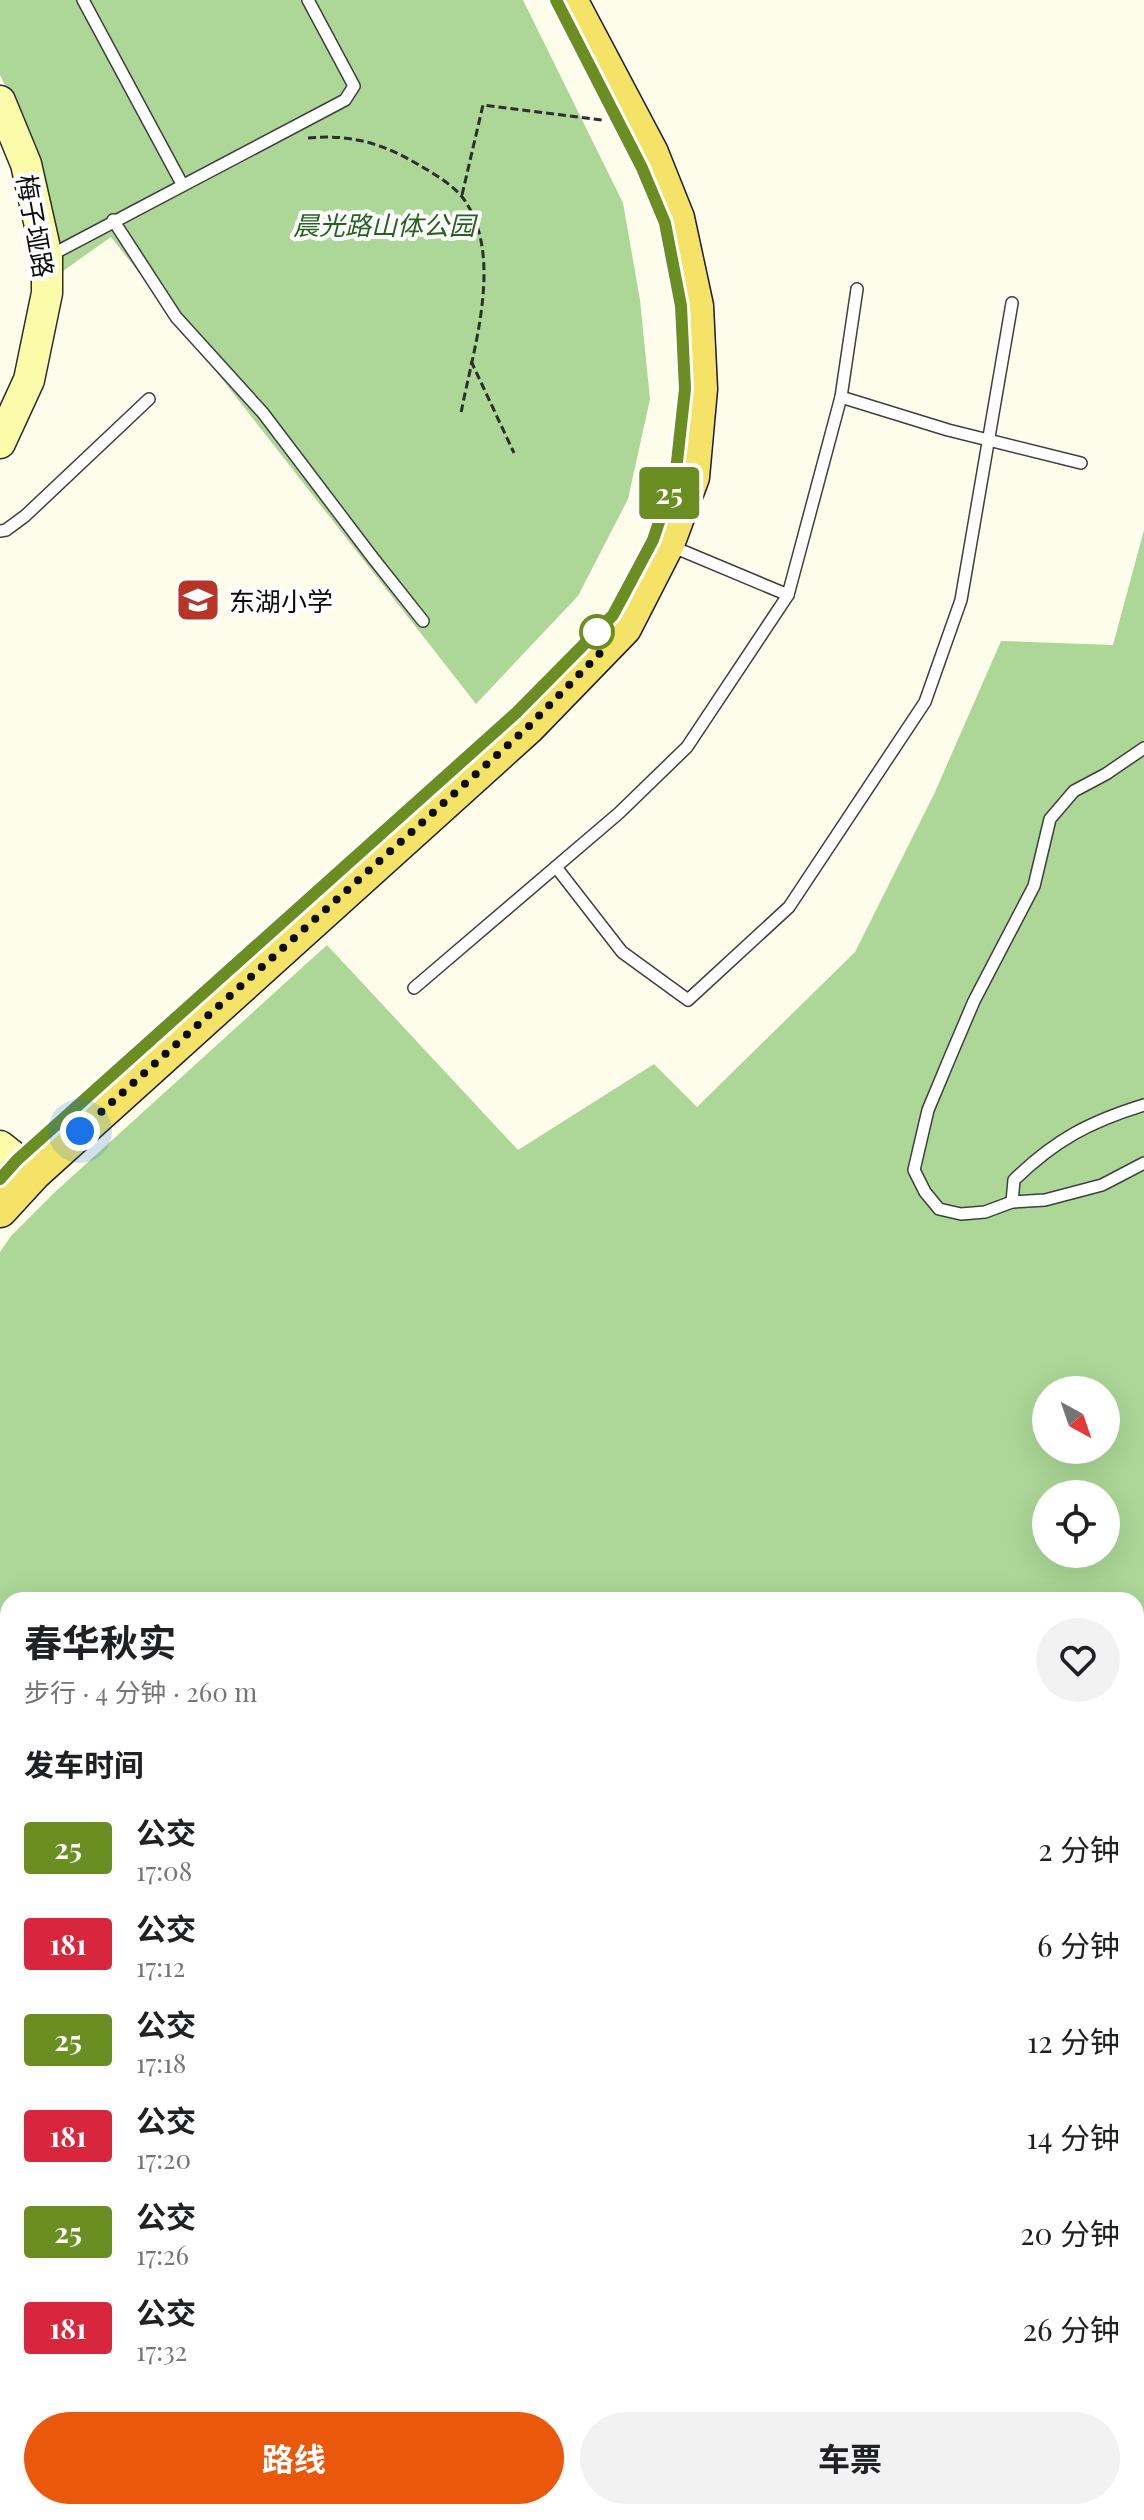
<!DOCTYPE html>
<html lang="zh">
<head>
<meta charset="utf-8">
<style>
	body { margin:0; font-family:"Playfair Display","Noto Sans SC",serif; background:#f2f2f2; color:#202124; height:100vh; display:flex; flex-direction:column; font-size:30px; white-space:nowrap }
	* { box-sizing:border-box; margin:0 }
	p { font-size:26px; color:#757577 }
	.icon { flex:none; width:44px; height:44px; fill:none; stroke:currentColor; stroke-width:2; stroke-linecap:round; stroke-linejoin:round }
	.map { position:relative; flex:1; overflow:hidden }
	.details { position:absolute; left:0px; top:1592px; width:1144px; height:928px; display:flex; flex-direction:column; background:#fff; border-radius:24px 24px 0 0; box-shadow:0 8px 32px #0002 }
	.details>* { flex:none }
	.badge { padding:0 16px; border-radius:6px; font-size:28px; line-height:52px }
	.needle { width:52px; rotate:140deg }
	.controls { position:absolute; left:1032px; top:1376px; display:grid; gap:16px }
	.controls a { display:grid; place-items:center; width:88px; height:88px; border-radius:50%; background:#fff; box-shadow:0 8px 32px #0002; font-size:40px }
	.you { position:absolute; width:40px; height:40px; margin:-20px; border:6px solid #fff; border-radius:50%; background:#1a73e8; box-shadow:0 0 0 12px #1a73e833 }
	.map>.badge { position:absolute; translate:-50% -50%; box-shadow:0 0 0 4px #fff }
	h2 { padding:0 24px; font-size:30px; line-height:72px }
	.round { display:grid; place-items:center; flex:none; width:84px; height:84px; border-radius:42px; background:#f2f2f2 }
	.summary { display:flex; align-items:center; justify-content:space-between; height:136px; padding:0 24px }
	h1 { font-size:38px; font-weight:700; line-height:60px }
	.action { display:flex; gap:16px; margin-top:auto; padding:16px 24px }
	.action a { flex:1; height:92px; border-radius:48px; background:#ea580c; color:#fff; font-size:32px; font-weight:700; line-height:92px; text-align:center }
	.action a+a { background:#f2f2f2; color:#202124 }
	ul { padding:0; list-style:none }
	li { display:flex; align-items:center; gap:24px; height:96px; padding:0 24px }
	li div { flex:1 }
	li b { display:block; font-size:30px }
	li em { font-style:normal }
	li .badge { min-width:88px; font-weight:700; text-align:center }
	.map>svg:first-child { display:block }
	.forest { fill:#acd797; fill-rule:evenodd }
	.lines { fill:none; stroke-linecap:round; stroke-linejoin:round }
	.lane-casing { stroke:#3f3f3f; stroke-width:14 }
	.secondary-casing { stroke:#2e2e2e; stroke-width:33 }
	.primary-casing { stroke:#1d1d1d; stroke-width:37 }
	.highway-casing { stroke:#1d1d1d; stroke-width:41 }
	.path { stroke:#2e2e2e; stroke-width:3; stroke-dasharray:8 4; stroke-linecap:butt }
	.lane { stroke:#fff; stroke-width:11 }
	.secondary { stroke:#fbfca9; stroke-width:30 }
	.primary { stroke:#f4e366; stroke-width:34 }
	.highway { stroke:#efb059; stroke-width:38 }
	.line-casing { stroke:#fff; stroke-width:18 }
	.line { stroke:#6b8e23; stroke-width:12 }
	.walk { stroke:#0c0c0c; stroke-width:8; stroke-dasharray:0 14.4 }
	.stop-dot { fill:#fff; stroke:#6b8e23; stroke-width:4 }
	.labels { text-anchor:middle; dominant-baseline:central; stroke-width:8; stroke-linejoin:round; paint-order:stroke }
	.park-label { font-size:26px; font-style:italic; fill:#25611f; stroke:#fff }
	.street-label { font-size:26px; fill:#0c0c0c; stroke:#fff }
	.poi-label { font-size:26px; fill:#0c0c0c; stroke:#fff; text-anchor:start }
</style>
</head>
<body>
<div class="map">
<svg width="1144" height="2520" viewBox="0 0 1144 2520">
	<rect width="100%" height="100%" fill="#fefdec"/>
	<g class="forest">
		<path d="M0 0H523L623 203 640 300 650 399 628 499 578 596 476 704 111 237 63 271 50 213 15 106 0 75Z"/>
		<path d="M1144 530V1711L1136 1715V1600H8V1753L0 1708V1252L11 1236 55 1192 327 945 518 1150 654 1064 697 1107 855 952 935 792 1001 641 1113 645ZM1046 1390H1106V1450H1046ZM1046 1494H1106V1554H1046Z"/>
		<path d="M1136 2032 1144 2039V2186L1136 2189Z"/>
		<path d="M8 2253V2401L0 2397V2269Z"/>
	</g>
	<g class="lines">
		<g class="lane-casing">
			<g id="lane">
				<path d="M83 0 182 184"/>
				<path d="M113 220 176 317 263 413 373 558 423 621"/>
				<path d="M51 255 345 100 354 86 308 0"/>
				<path d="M841 397 948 430 1081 463"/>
				<path d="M0 531 6 530 25 516 149 399"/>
				<path d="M671 546 788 595"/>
				<path d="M1144 748 1106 774 1074 791 1050 819 1034 886 974 1001 951 1055 928 1110 914 1170 925 1192 939 1209 961 1214 985 1212 1012 1202 1045 1200 1102 1185 1144 1163"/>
				<path d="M556 867 622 952 688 1000 789 907 925 702 961 600 1012 303"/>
				<path d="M414 988 619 813 687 747 788 595 841 397 857 289"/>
				<path d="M1012 1202 1014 1180C1055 1140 1089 1122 1144 1105"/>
				<path d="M1136 1656 1144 1655"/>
			</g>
		</g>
		<g class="secondary-casing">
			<g id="secondary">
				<path d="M0 101 26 164 47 257V293L29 380 0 443"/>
				<path d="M0 1146 34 1173"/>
			</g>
		</g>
		<g class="primary-casing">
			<g id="primary">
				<path d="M0 1210 34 1173 528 727 624 628 667 544 692 477 700 389 696 306 677 218 651 153 570 0"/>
				<path d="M0 1949 8 2010"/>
				<path d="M0 2168 8 2149"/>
			</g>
		</g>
		<g class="highway-casing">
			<g id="highway">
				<path d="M0 2462 8 2466"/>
				<path d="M23 2512 37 2520"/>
				<path d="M92 2512 107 2520"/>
			</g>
		</g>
		<g class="path">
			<path d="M308 138C350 134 382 143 419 165 433 173 453 185 463 198 505 256 473 349 461 413"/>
			<path d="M462 195 483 105 602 120"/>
			<path d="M471 361 514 453"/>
		</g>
		<use href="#lane" class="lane"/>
		<use href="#secondary" class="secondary"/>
		<use href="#primary" class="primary"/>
		<use href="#highway" class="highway"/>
	</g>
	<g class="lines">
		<g class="line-casing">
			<path id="line" d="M0 1179 17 1160 516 713 613 615 653 540 676 471 685 389 681 306 665 223 642 168 556 0"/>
		</g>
		<use href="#line" class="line"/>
		<path class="walk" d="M80 1131 528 727 605 648 597 632"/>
	</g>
	<defs>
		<g id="school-square" transform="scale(2.3)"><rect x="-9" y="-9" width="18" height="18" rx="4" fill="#b73429" stroke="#fff"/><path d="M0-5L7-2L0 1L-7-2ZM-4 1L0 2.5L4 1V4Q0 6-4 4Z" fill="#fff"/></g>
	</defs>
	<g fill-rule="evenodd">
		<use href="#school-square" x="198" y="600"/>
	</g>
	<circle class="stop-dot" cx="597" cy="632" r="16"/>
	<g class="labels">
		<g class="park-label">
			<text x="384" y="224">晨光路山体公园</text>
		</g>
		<g class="street-label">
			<text transform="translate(36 226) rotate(80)">梅子垭路</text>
		</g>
		<g class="poi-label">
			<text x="229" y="600">东湖小学</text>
		</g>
	</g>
</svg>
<div class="controls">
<a><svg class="needle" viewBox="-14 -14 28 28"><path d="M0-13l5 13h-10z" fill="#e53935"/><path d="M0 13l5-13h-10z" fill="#757577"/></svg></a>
<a><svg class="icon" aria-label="locate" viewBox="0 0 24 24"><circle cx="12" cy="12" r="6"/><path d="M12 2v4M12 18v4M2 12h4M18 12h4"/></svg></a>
</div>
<div class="you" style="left:80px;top:1131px"></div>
<b class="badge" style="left:669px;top:493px;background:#6b8e23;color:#fff">25</b>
<section class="details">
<div class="summary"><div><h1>春华秋实</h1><p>步行 · 4 分钟 · 260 m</p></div><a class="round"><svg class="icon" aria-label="heart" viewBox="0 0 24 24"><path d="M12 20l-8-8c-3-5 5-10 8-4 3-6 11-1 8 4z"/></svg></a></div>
<h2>发车时间</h2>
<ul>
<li><span class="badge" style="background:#6b8e23;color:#fff">25</span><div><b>公交</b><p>17:08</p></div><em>2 分钟</em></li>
<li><span class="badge" style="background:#d7263d;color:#fff">181</span><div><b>公交</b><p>17:12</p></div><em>6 分钟</em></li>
<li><span class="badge" style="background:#6b8e23;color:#fff">25</span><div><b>公交</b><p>17:18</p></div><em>12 分钟</em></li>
<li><span class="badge" style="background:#d7263d;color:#fff">181</span><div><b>公交</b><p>17:20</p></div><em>14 分钟</em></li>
<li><span class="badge" style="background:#6b8e23;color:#fff">25</span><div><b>公交</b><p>17:26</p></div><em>20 分钟</em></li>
<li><span class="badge" style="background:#d7263d;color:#fff">181</span><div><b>公交</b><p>17:32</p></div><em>26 分钟</em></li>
</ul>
<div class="action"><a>路线</a><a>车票</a></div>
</section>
</div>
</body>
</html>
